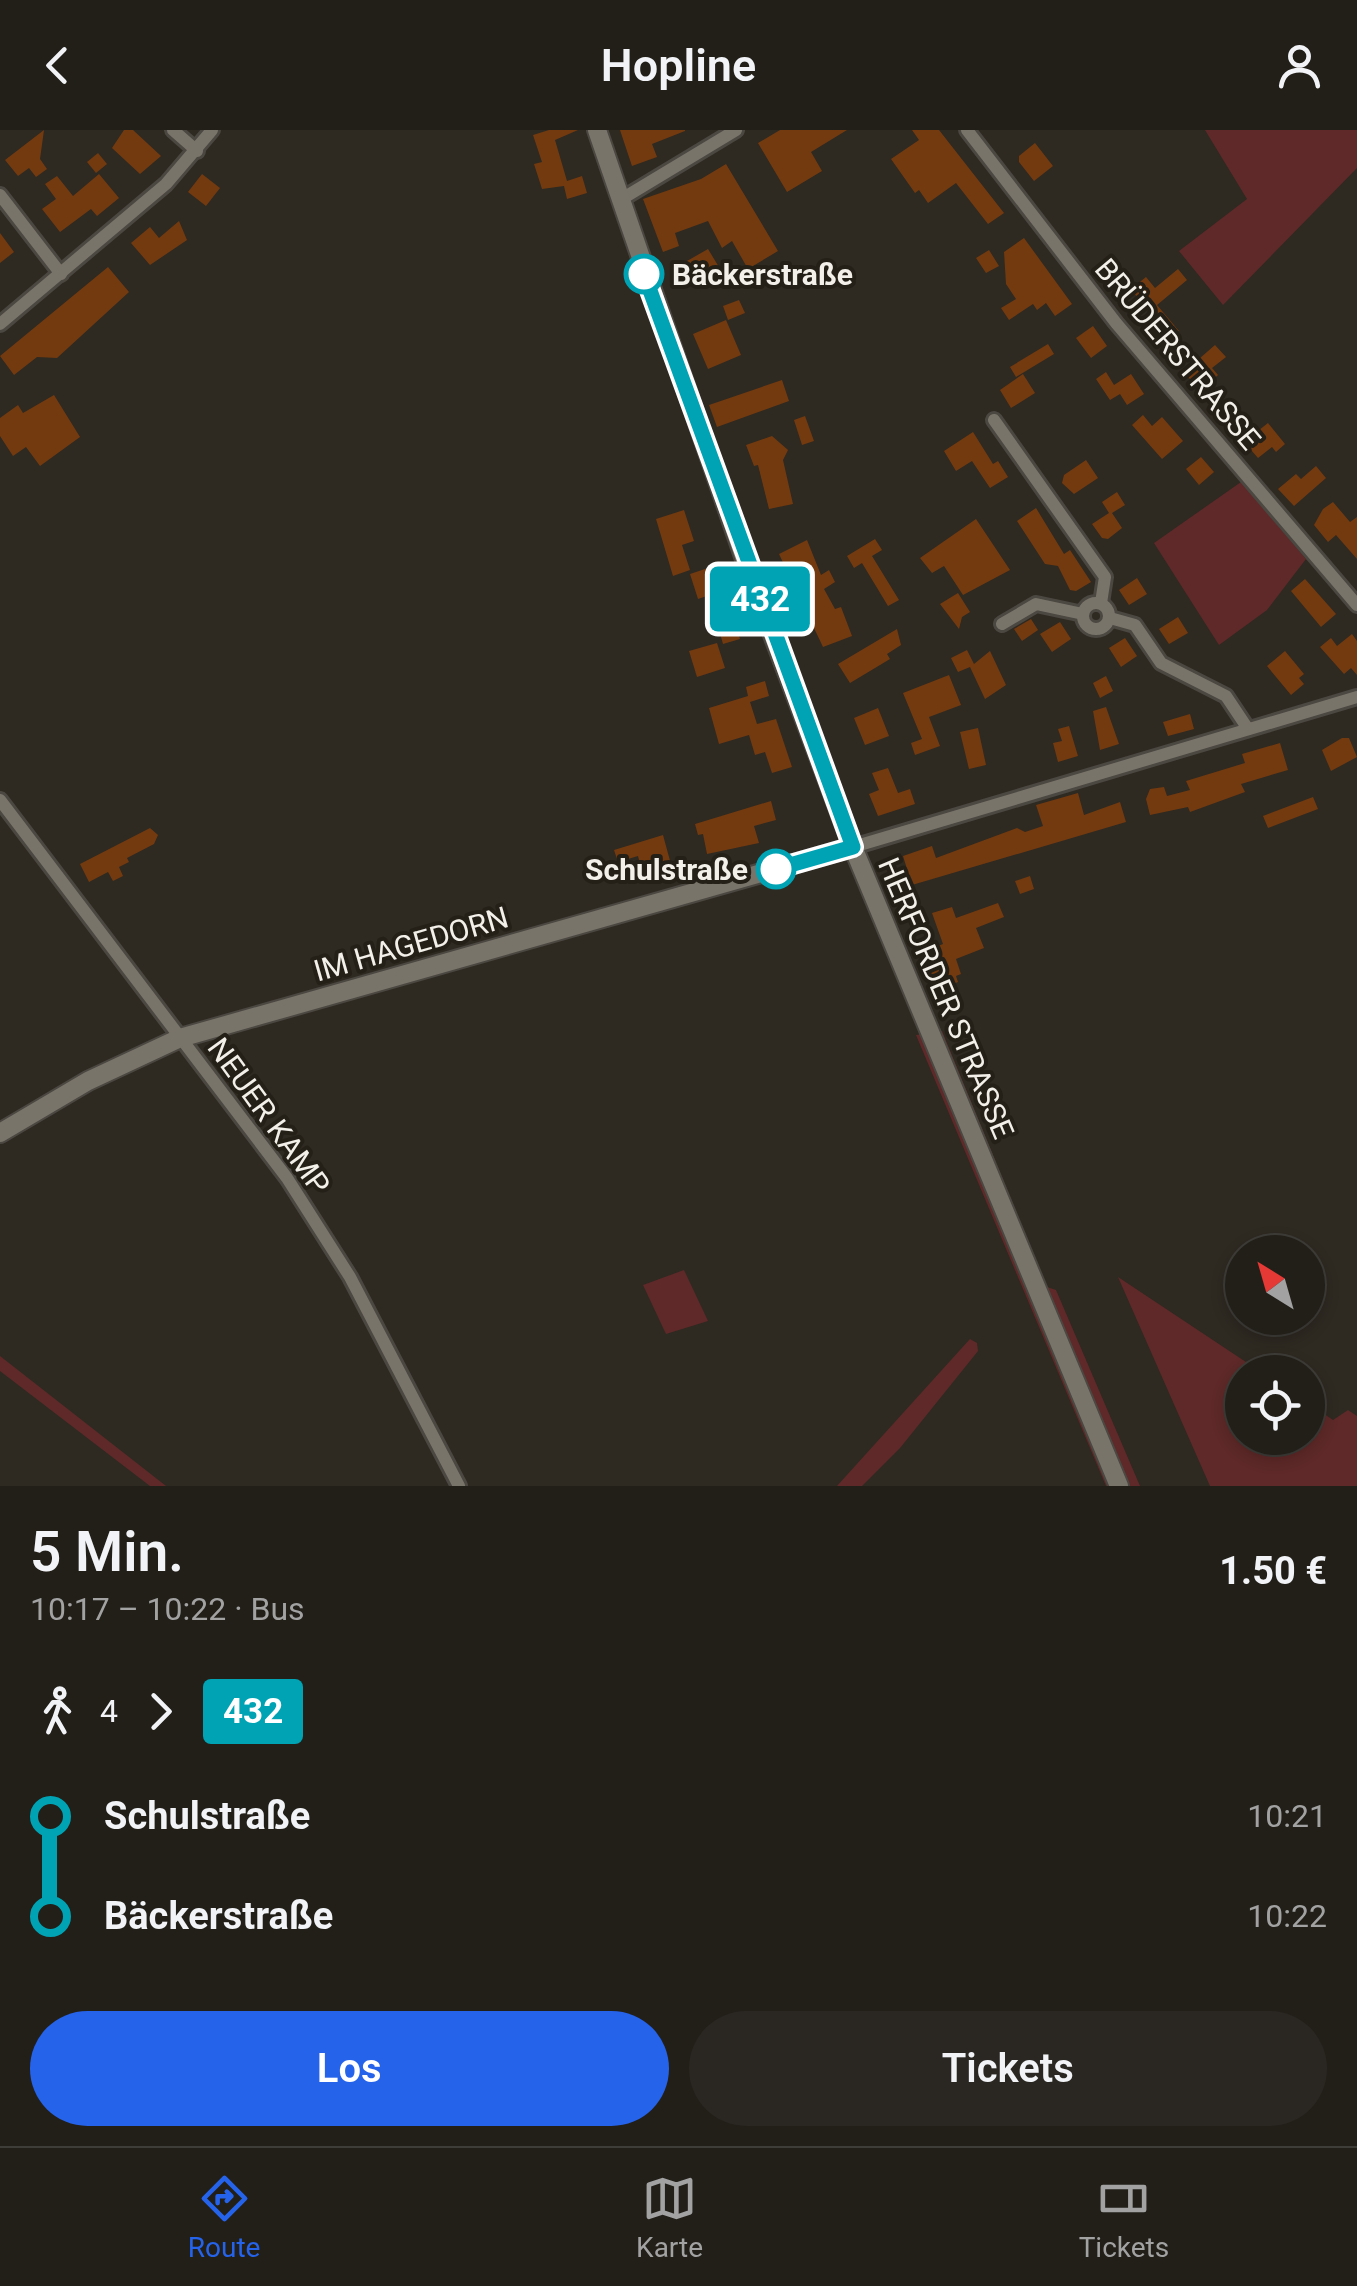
<!DOCTYPE html>
<html lang="de">
<head>
<meta charset="utf-8">
<style>
	body { margin:0; font-family:Roboto,sans-serif; background:#2a2722; color:#f1f3f6; height:100vh; display:flex; flex-direction:column; font-size:38px; white-space:nowrap }
	* { box-sizing:border-box; margin:0 }
	p { font-size:32px; color:#a2a2a2 }
	.icon { flex:none; width:55px; height:55px; fill:none; stroke:currentColor; stroke-width:2; stroke-linecap:round; stroke-linejoin:round }
	.map { position:relative; height:1356px; overflow:hidden }
	.drawer { display:flex; flex-direction:column; background:#221f19; flex:1 }
	.drawer>* { flex:none }
	.badge { padding:0 20px; border-radius:8px; font-size:35px; line-height:65px }
	.needle { width:65px; rotate:323deg }
	.fabs { position:absolute; left:1225px; top:1105px; display:grid; gap:20px }
	.fabs a { display:grid; place-items:center; width:100px; height:100px; border-radius:50%; background:#221f19; box-shadow:0 5px 15px #0003,0 0 0 2px #3f3d38; font-size:50px }
	.map>.badge { position:absolute; translate:-50% -50%; box-shadow:0 0 0 5px #fff }
	.legs { display:flex; align-items:center; gap:15px; height:110px; padding:0 30px; font-size:32px }
	.legs p { margin-inline-start:auto }
	.head { display:flex; align-items:center; justify-content:space-between; height:170px; padding:0 30px }
	h1 { font-size:55px; font-weight:600; line-height:75px }
	.action { display:flex; gap:20px; margin-top:auto; padding:20px 30px }
	.action a { flex:1; height:115px; border-radius:60px; background:#2563eb; color:#fff; font-size:40px; font-weight:600; line-height:115px; text-align:center }
	.action a+a { background:#2a2722; color:#f1f3f6 }
	ul { padding:0 30px; list-style:none }
	li { display:flex; align-items:center; gap:35px; height:100px; font-size:38px }
	li i { display:grid; place-items:center; width:15px; height:100%; margin:0 12px; background:currentColor }
	li i::after { content:''; width:25px; height:25px; margin:-12px; border:8px solid; border-radius:50%; background:#221f19 }
	li p { margin-inline-start:auto }
	li:first-child i { background:linear-gradient(#0000 50%,currentColor 0) }
	li:last-child i { background:linear-gradient(currentColor 50%,#0000 0) }
	header { display:flex; justify-content:space-between; align-items:center; height:130px; padding:0 30px; background:#221f19; font-size:45px; font-weight:600 }
	.menu { display:flex; justify-content:space-around; align-items:center; height:140px; border-top:2px solid #3f3d38; background:#221f19; font-size:28px; color:#a2a2a2 }
	.menu a { display:grid; justify-items:center; gap:5px }
	.menu .selected { color:#2563eb }
	.map>svg:first-child { display:block }
	.green { fill:#5e2928 }
	.building { fill:#733a0f }
	.lines { fill:none; stroke-linecap:round; stroke-linejoin:round }
	.street-casing { stroke:#4b4741; stroke-width:18 }
	.secondary-casing { stroke:#4b4741; stroke-width:22 }
	.street { stroke:#79746a; stroke-width:12 }
	.secondary { stroke:#79746a; stroke-width:18 }
	.line-1-casing { stroke:#fff; stroke-width:22 }
	.line-1 { stroke:#00a3b4; stroke-width:15 }
	.stop-1-dot { fill:#fff; stroke:#00a3b4; stroke-width:5 }
	.labels { text-anchor:middle; dominant-baseline:central; stroke-width:8; stroke-linejoin:round; paint-order:stroke }
	.stop-label { font-size:30px; font-weight:bold; fill:#f3f0ea; stroke:#242018; text-anchor:start }
	.street-label { font-size:30px; fill:#f3f0ea; stroke:#242018 }
</style>
</head>
<body>
<header><svg class="icon" aria-label="back" viewBox="0 0 24 24"><path d="M15 5l-7 7 7 7"/></svg>Hopline<svg class="icon" aria-label="person" viewBox="0 0 24 24"><circle cx="12" cy="8" r="4"/><path d="M4 21q1-7 8-7t8 7"/></svg></header>
<div class="map">
<svg width="1357" height="1356" viewBox="0 0 1357 1356">
	<rect width="100%" height="100%" fill="#2e2921"/>
	<g class="green">
		<path d="M1205 0H1357V38L1223 175 1179 121 1247 69Z"/>
		<path d="M1241 352 1306 429 1267 480 1219 515 1154 413Z"/>
		<path d="M942 901 1047 1157 1056 1160 1140 1356H1106L916 905Z"/>
		<path d="M684 1140 708 1191 666 1204 643 1155Z"/>
		<path d="M1118 1147 1261 1242H1242V1308H1308V1273L1333 1290 1348 1280 1357 1286V1356H1210Z"/>
		<path d="M970 1209 977 1213 978 1221 900 1318 862 1356H837Z"/>
		<path d="M0 1226 166 1356H150L0 1241Z"/>
	</g>
	<g class="building">
		<path d="M44 0 40 29 47 39 36 47 29 38 18 46 5 30Z"/>
		<path d="M124 0H133L161 26 140 44 112 18Z"/>
		<path d="M549 0H578L555 10 567 51 582 46 587 63 567 69 564 56 542 59 534 34 542 32 533 5Z"/>
		<path d="M620 0H685V1L652 14 657 27 632 36Z"/>
		<path d="M780 0H847L811 22 822 41 787 62 758 13Z"/>
		<path d="M912 0H939L1004 83 988 94 956 53 928 73 919 60 915 63 891 29 919 10Z"/>
		<path d="M1035 13 1053 36 1034 51 1019 32V26Z"/>
		<path d="M98 23 107 34 96 43 87 32Z"/>
		<path d="M726 34 778 121 748 139 732 111 722 118 708 91 675 103 679 116 663 122 643 69 701 49Z"/>
		<path d="M99 44 119 68 97 86 91 79 60 102 42 79 56 69 45 54 57 46 73 66Z"/>
		<path d="M202 44 220 58 206 76 188 62Z"/>
		<path d="M179 91 187 110 150 135 131 113 150 97 159 108Z"/>
		<path d="M0 103 14 122 0 133Z"/>
		<path d="M1024 108 1072 174 1055 186 1046 173 1037 180 1033 174 1009 190 1001 178 1016 169 1006 154 1004 122Z"/>
		<path d="M708 119 725 147 712 154 705 143 690 152 680 135Z"/>
		<path d="M989 120 999 136 986 143 976 128Z"/>
		<path d="M108 137 129 162 57 228 37 227 14 245 0 226Z"/>
		<path d="M1178 139 1187 150 1157 175 1179 201 1157 213 1144 197 1154 189 1131 159 1146 147 1155 158Z"/>
		<path d="M739 170 745 183 728 190 723 176Z"/>
		<path d="M726 190 741 225 708 239 693 204Z"/>
		<path d="M1093 196 1107 216 1091 228 1076 208Z"/>
		<path d="M1048 214 1054 224 1016 247 1010 237Z"/>
		<path d="M1215 215 1226 227 1212 238 1218 245 1200 261 1184 242Z"/>
		<path d="M1106 242 1114 255 1131 244 1144 264 1127 275 1120 264 1110 270 1096 249Z"/>
		<path d="M1023 244 1035 263 1011 278 1000 260Z"/>
		<path d="M782 250 789 271 717 297 709 275Z"/>
		<path d="M54 265 80 307 40 336 26 317 13 326 0 306V288L18 275 23 283Z"/>
		<path d="M1143 285 1152 296 1162 287 1183 311 1162 329 1132 295Z"/>
		<path d="M805 286 814 311 802 315 794 290Z"/>
		<path d="M1268 293 1285 314 1276 322 1272 317 1258 328 1244 312Z"/>
		<path d="M973 302 993 334 998 331 1008 347 990 358 972 331 956 341 944 321Z"/>
		<path d="M772 306 788 320 783 330 793 374 769 379 758 335 754 336 746 315Z"/>
		<path d="M1201 327 1214 342 1199 355 1186 339Z"/>
		<path d="M1086 330 1098 348 1074 364 1062 353 1064 345Z"/>
		<path d="M1316 336 1326 348 1294 376 1278 359 1296 344 1301 349Z"/>
		<path d="M1117 362 1125 375 1112 383 1122 398 1108 409 1102 408 1092 394 1109 383 1102 372Z"/>
		<path d="M1333 372 1350 392 1357 387V429L1336 405 1328 412 1314 395 1323 379Z"/>
		<path d="M1036 378 1064 424 1070 420 1091 452 1076 461 1070 460 1058 436 1045 434 1017 391Z"/>
		<path d="M684 380 694 411 682 415 690 440 673 446 656 389Z"/>
		<path d="M976 389 1010 440 963 465 944 436 932 443 920 428Z"/>
		<path d="M875 409 882 420 872 426 899 470 888 476 862 433 854 438 847 426Z"/>
		<path d="M807 410 821 445 829 440 835 452 824 459 835 479 841 477 852 506 823 517 779 424Z"/>
		<path d="M708 438 716 463 698 469 690 444Z"/>
		<path d="M1137 448 1147 464 1129 475 1119 460Z"/>
		<path d="M1305 449 1336 484 1321 497 1291 461Z"/>
		<path d="M958 463 970 482 962 487 959 499 940 474Z"/>
		<path d="M1178 487 1188 503 1169 514 1159 499Z"/>
		<path d="M1031 489 1038 500 1022 511 1014 499Z"/>
		<path d="M1060 492 1071 509 1052 522 1040 504Z"/>
		<path d="M736 495 740 509 723 514 719 500Z"/>
		<path d="M897 499 901 515 887 524 890 529 850 553 838 534Z"/>
		<path d="M1352 504 1357 511V545L1351 538 1344 544 1320 517 1331 508 1337 516Z"/>
		<path d="M1125 508 1137 526 1121 537 1109 518Z"/>
		<path d="M717 513 725 538 697 547 689 521Z"/>
		<path d="M967 520 974 534 990 521 1006 555 985 569 970 537 958 542 951 528Z"/>
		<path d="M1285 521 1304 544 1299 548 1304 554 1291 565 1267 536Z"/>
		<path d="M949 545 961 575 929 587 940 616 915 625 911 613 922 609 903 563Z"/>
		<path d="M1106 546 1113 561 1100 568 1093 553Z"/>
		<path d="M765 551 769 566 750 572 757 594 776 589 792 637 772 643 765 622 755 625 749 605 719 614 709 578 748 566 746 557Z"/>
		<path d="M1106 577 1119 614 1100 620 1093 581Z"/>
		<path d="M878 578 889 606 865 615 854 588Z"/>
		<path d="M1190 584 1194 599 1168 606 1163 592Z"/>
		<path d="M1069 596 1078 626 1058 632 1053 613 1062 611 1058 599Z"/>
		<path d="M978 598 986 635 969 639 960 602Z"/>
		<path d="M1342 608H1349L1357 627 1331 641 1322 620Z"/>
		<path d="M1280 613 1288 640 1241 654 1245 662 1190 682 1188 677 1150 685 1146 669 1150 659 1164 657 1167 666 1190 660 1186 651 1245 633 1242 624Z"/>
		<path d="M888 638 898 663 910 659 915 674 878 686 869 664 879 660 872 643Z"/>
		<path d="M1078 663 1084 685 1120 672 1126 692 912 755 903 726 932 716 936 728 1017 698 1025 702 1043 696 1036 675Z"/>
		<path d="M1313 667 1318 679 1268 698 1263 686Z"/>
		<path d="M771 671 776 690 754 696 759 713 707 724 703 704 698 705 695 694Z"/>
		<path d="M150 698 158 705 154 714 127 728 129 732 119 737 123 746 113 751 108 742 89 752 80 734Z"/>
		<path d="M663 705 672 738 659 742 655 730 640 734 638 726 618 732 614 720Z"/>
		<path d="M1030 746 1034 759 1020 764 1015 751Z"/>
		<path d="M998 773 1004 787 976 798 984 818 956 829 961 844 956 846 958 852 934 862 918 824 943 814 932 783 952 777 956 788Z"/>
	</g>
	<g class="lines">
		<g class="street-casing">
			<g id="street">
				<path d="M173 0 197 21"/>
				<path d="M967 0 1116 193 1357 475"/>
				<path d="M0 65 61 144"/>
				<path d="M620 70 736 0"/>
				<path d="M0 194 166 54 212 0"/>
				<path d="M994 290 1105 447 1101 473"/>
				<circle cx="1096" cy="486" r="13"/>
				<path d="M1110 488 1135 495 1161 533 1226 566 1248 599"/>
				<path d="M1002 494 1036 474 1083 484"/>
				<path d="M0 670 287 1048 350 1147 459 1356"/>
				<path d="M853 717 1357 567"/>
			</g>
		</g>
		<g class="secondary-casing">
			<g id="secondary">
				<path d="M597 0 749 441 853 717 1119 1356"/>
				<path d="M0 1003 88 951 180 908 853 717"/>
			</g>
		</g>
		<use href="#street" class="street"/>
		<use href="#secondary" class="secondary"/>
	</g>
	<g class="lines">
		<g class="line-1-casing">
			<path id="line-1" d="M644 144 853 717 776 739"/>
		</g>
		<use href="#line-1" class="line-1"/>
	</g>
	<g class="stop-1-dot">
		<circle cx="644" cy="144" r="18"/>
		<circle cx="776" cy="739" r="18"/>
	</g>
	<g class="labels">
		<g class="stop-label">
			<text x="672" y="144">Bäckerstraße</text>
			<text x="748" y="739" text-anchor="end">Schulstraße</text>
		</g>
		<g class="street-label">
			<text transform="translate(1178 224) rotate(50)">BRÜDERSTRASSE</text>
			<text transform="translate(411 814) rotate(-16)">IM HAGEDORN</text>
			<text transform="translate(946 868) rotate(67)">HERFORDER STRASSE</text>
			<text transform="translate(269 986) rotate(54)">NEUER KAMP</text>
		</g>
	</g>
</svg>
<div class="fabs">
<a><svg class="needle" viewBox="-14 -14 28 28"><path d="M0-13l5 13h-10z" fill="#e53935"/><path d="M0 13l5-13h-10z" fill="#a2a2a2"/></svg></a>
<a><svg class="icon" aria-label="locate" viewBox="0 0 24 24"><circle cx="12" cy="12" r="6"/><path d="M12 2v4M12 18v4M2 12h4M18 12h4"/></svg></a>
</div>
<b class="badge" style="left:760px;top:469px;background:#00a3b4;color:#fff">432</b>
</div>
<section class="drawer">
<div class="head"><div><h1>5 Min.</h1><p>10:17 – 10:22 · Bus</p></div><b>1.50 €</b></div>
<div class="legs"><svg class="icon" aria-label="walk" viewBox="0 0 24 24"><circle cx="13" cy="4" r="2"/><path d="M13 8l-2 6 4 7M11 14l-3 7M7 12l3-4h3l4 4"/></svg>4<svg class="icon" aria-label="forward" viewBox="0 0 24 24"><path d="M9 5l7 7-7 7"/></svg><b class="badge" style="background:#00a3b4;color:#fff">432</b></div>
<ul>
<li><i style="color:#00a3b4"></i><b>Schulstraße</b><p>10:21</p></li>
<li><i style="color:#00a3b4"></i><b>Bäckerstraße</b><p>10:22</p></li>
</ul>
<div class="action"><a>Los</a><a>Tickets</a></div>
</section>
<nav class="menu">
<a class="selected"><svg class="icon" aria-label="directions" viewBox="0 0 24 24"><path d="M12 3l9 9-9 9-9-9zM9 14v-3h6M13 9l2 2-2 2"/></svg>Route</a>
<a><svg class="icon" aria-label="map" viewBox="0 0 24 24"><path d="M3 6l6-2 6 2 6-2v14l-6 2-6-2-6 2zM9 4v14M15 6v14"/></svg>Karte</a>
<a><svg class="icon" aria-label="tickets" viewBox="0 0 24 24"><path d="M3 7h18v10H3zM15 7v10"/></svg>Tickets</a>
</nav>
</body>
</html>
